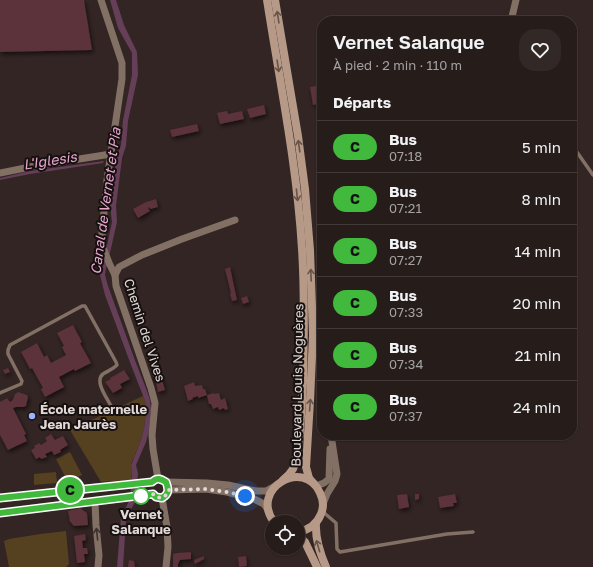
<!DOCTYPE html>
<html lang="fr">
<head>
<meta charset="utf-8">
<style>
	body { margin:0; font-family:"Golos Text",sans-serif; background:#322927; color:#f1f3f6; height:100vh; display:flex; flex-direction:column; font-size:15px; white-space:nowrap }
	* { box-sizing:border-box; margin:0 }
	p { font-size:13px; color:#a4a1a2 }
	.icon { flex:none; width:22px; height:22px; fill:none; stroke:currentColor; stroke-width:2; stroke-linecap:round; stroke-linejoin:round }
	.map { position:relative; flex:1; overflow:hidden }
	.panel { position:absolute; left:317px; top:16px; width:260px; height:424px; display:flex; flex-direction:column; background:#261c1a; border-radius:16px; box-shadow:0 1px 3px #0004,0 0 0 1px #423a39 }
	.panel>* { flex:none }
	.badge { padding:0 8px; border-radius:13px; font-size:14px; line-height:26px }
	.fabs { position:absolute; left:265px; top:515px; display:grid; gap:8px }
	.fabs a { display:grid; place-items:center; width:40px; height:40px; border-radius:50%; background:#261c1a; box-shadow:0 1px 3px #0004,0 0 0 1px #423a39; font-size:20px }
	.you { position:absolute; width:20px; height:20px; margin:-10px; border:3px solid #fff; border-radius:50%; background:#1a73e8; box-shadow:0 0 0 6px #1a73e833 }
	.map>.badge { position:absolute; translate:-50% -50%; box-shadow:0 0 0 2px #fff }
	h2 { padding:0 16px; font-size:15px; line-height:36px }
	.round { display:grid; place-items:center; flex:none; width:42px; height:42px; border-radius:16px; background:#322927 }
	.head { display:flex; align-items:center; justify-content:space-between; height:68px; padding:0 16px }
	h1 { font-size:19px; font-weight:600; line-height:30px }
	ul { padding:0; list-style:none }
	li { display:flex; align-items:center; gap:12px; height:52px; padding:0 16px; border-top:1px solid #423a39 }
	li div { flex:1 }
	li b { display:block; font-size:15px }
	li em { font-style:normal }
	li .badge { min-width:44px; font-weight:700; text-align:center }
	.map>svg:first-child { display:block }
	.green { fill:#554020 }
	.water { fill:#653f58 }
	.building { fill:#5c303b; filter:url(#shadow) }
	.lines { fill:none; stroke-linecap:round; stroke-linejoin:round }
	.service { stroke:#837065; stroke-width:3.5 }
	.minor { stroke:#837065; stroke-width:7 }
	.secondary { stroke:#b69986; stroke-width:8 }
	.oneway { stroke:#66544a }
	.oneway2 { stroke:#3c322d }
	.line-casing { stroke:#fff; stroke-width:9 }
	.line { stroke:#40b93c; stroke-width:6 }
	.walk { stroke:#e1d8d7; stroke-width:4; stroke-dasharray:0 7.2 }
	.poi-dot { fill:#9ab5fd; stroke:#16100f; stroke-width:1.5 }
	.stop-dot { fill:#fff; stroke:#40b93c; stroke-width:2 }
	.labels { text-anchor:middle; dominant-baseline:central; stroke-width:4; stroke-linejoin:round; paint-order:stroke }
	.street-label { font-size:13px; fill:#e1d8d7; stroke:#16100f }
	.poi-label { font-size:13px; font-weight:bold; fill:#e1d8d7; stroke:#16100f; text-anchor:start }
	.stop-label { font-size:13px; font-weight:bold; fill:#e1d8d7; stroke:#16100f }
	.water-label { font-size:14px; font-style:italic; fill:#e8a6d0; stroke:#16100f }
</style>
</head>
<body>
<div class="map">
<svg width="593" height="567" viewBox="0 0 593 567">
	<defs>
		<filter id="shadow"><feDropShadow dx="1.5" dy="2.5" stdDeviation="2" flood-color="#0009"/></filter>
	</defs>
	<rect width="100%" height="100%" fill="#322523"/>
	<g class="green">
		<path d="M143 396 145 401 146 410 144 429 141 440 131 464 132 473 131 480 101 482 70 430Z"/>
		<path d="M70 452 82 475 68 482 56 459Z"/>
		<path d="M56 472 57 483 34 485V474Z"/>
		<path d="M66 531 69 564 66 567H9L4 541 9 539 40 534Z"/>
	</g>
	<g class="water">
		<path d="M110 0H116L124 25 137 52 138 75 128 121 126 146 122 158 116 206 117 222 107 266 106 268 105 275 108 286 136 363 147 391 150 400 151 410 149 430 146 442 136 465 138 473 136 500 126 519 123 567H117L121 517 130 499 132 473 131 465 141 440 144 429 146 410 145 401 142 393 131 365 105 295 100 275 101 266 104 260 112 222 110 205 117 155 121 145 123 120 132 75V53L118 28Z"/>
		<path d="M104 161 103 163 30 174 0 180V178L30 171Z"/>
	</g>
	<g class="building">
		<path d="M0 0H84L92 50 0 52Z"/>
		<path d="M320 85 322 94V103L313 105 310 87Z"/>
		<path d="M264 105 266 114 250 118 247 109Z"/>
		<path d="M227 111 228 114 242 111 244 119 220 124 217 113Z"/>
		<path d="M197 124 199 131 172 137 170 130Z"/>
		<path d="M156 199 158 207 150 209 149 207 148 208 150 211 138 218 133 209 146 202Z"/>
		<path d="M230 267 237 300 232 301 230 294 231 293 225 269Z"/>
		<path d="M247 296 249 302 243 304 241 298Z"/>
		<path d="M73 325 82 342 80 343 91 363 75 371 74 369 59 377 64 387 45 397 41 389 43 388 32 368 30 369 21 352 37 343 44 357 47 355 51 363 66 355 62 347 64 346 57 333Z"/>
		<path d="M8 368 10 372 5 374 3 370Z"/>
		<path d="M124 370 130 379 120 384 122 388 113 393 105 382 111 379 110 378Z"/>
		<path d="M156 370 159 377 161 376 165 390 158 392 156 382 151 372Z"/>
		<path d="M194 382 195 386 202 385 203 389H205L207 395 198 398V396L192 398 193 399 188 401 184 386Z"/>
		<path d="M18 392 27 395 28 397 26 406 23 407H16L13 408 26 434 24 435 27 441 8 450 0 435V402L7 398 10 402 13 400 15 394Z"/>
		<path d="M214 393V394L219 393 221 400 225 398 228 409 225 410 224 408 219 410 218 407 213 409 211 404H209L207 395Z"/>
		<path d="M51 434 55 440 63 436 68 445 60 450 61 452 54 455 52 451 45 454 47 457 41 459 40 457 36 459 31 450 35 448 34 446 39 443 41 445 47 441 45 438Z"/>
		<path d="M407 494 409 507 399 509 397 495Z"/>
		<path d="M415 494H419V499L415 500Z"/>
		<path d="M455 494 457 503H453L454 506 440 508 438 497Z"/>
		<path d="M80 508 87 513 88 525 74 526 72 524 71 522H70L68 511Z"/>
		<path d="M85 534 86 540 82 541 83 548H87L88 554H84L85 562 77 563 74 536Z"/>
		<path d="M191 552V559L180 560 178 564V567H173V554L177 553Z"/>
		<path d="M204 556V559L195 564 194 560Z"/>
		<path d="M246 556 247 566 239 567 238 557Z"/>
		<path d="M129 560 134 561 135 567H128Z"/>
	</g>
	<g class="lines">
		<g class="service">
			<path d="M572 145 593 175"/>
			<path d="M0 393 21 384 22 381 8 354V350L10 345 82 306H85L116 362 117 365C113 369 108 371 103 374 94 381 107 398 111 406"/>
			<path d="M322 511 336 523 337 549 340 552 447 534 473 532"/>
		</g>
		<g class="minor">
			<path d="M101 0 122 63V79L107 180 102 233 103 248 110 265 115 275"/>
			<path d="M511 21 516 0"/>
			<path d="M0 173 35 166 111 154"/>
			<path d="M158 479 153 449 152 435 155 403 151 388 116 286 115 275 119 267 142 255 182 239 235 220"/>
			<path d="M166 482 207 483 228 485 256 491H266L275 486"/>
			<path d="M316 486 324 483 329 479 330 449"/>
			<path d="M168 490 206 489 227 492 254 499 264 504 268 510"/>
			<path d="M0 498 152 482"/>
			<path d="M162 498 167 527 168 547 166 567"/>
			<path d="M95 502 96 525 99 555 98 567"/>
			<path d="M323 504 327 494 335 481 337 474 331 435"/>
			<path d="M0 513 153 494"/>
		</g>
		<g class="secondary">
			<path d="M267 0C280 83 297 165 302 249 305 293 304 338 303 382 302 401 301 420 299 440 298 449 297 460 293 469 290 474 287 477 283 480"/>
			<path d="M275 0 298 136 305 189 310 250 313 335 310 401 306 467 309 478 314 484"/>
			<path d="M274 522C249 489 304 457 320 493 323 499 324 507 321 514 317 524 309 530 298 532"/>
			<path d="M316 523C315 539 320 553 326 567"/>
			<path d="M298 536 305 542 317 567"/>
		</g>
	</g>
	<defs><path id="oneway-shaft" d="M-6 0H5M1.5-3L5.5 0L1.5 3" fill="none" stroke-width="1.6" stroke-linecap="round" stroke-linejoin="round"/></defs>
	<g class="oneway">
		<use href="#oneway-shaft" transform="translate(278 17) rotate(-99)"/>
		<use href="#oneway-shaft" transform="translate(278 66) rotate(81)"/>
		<use href="#oneway-shaft" transform="translate(299 146) rotate(-98)"/>
		<use href="#oneway-shaft" transform="translate(297 195) rotate(84)"/>
		<use href="#oneway-shaft" transform="translate(311 275) rotate(-92)"/>
		<use href="#oneway-shaft" transform="translate(310 405) rotate(-86)"/>
		<use href="#oneway-shaft" transform="translate(318 546) rotate(-106)"/>
	</g>
	<use class="oneway2" href="#oneway-shaft" transform="translate(97 534) rotate(-96)"/>
	<g class="lines">
		<g class="line-casing">
			<path id="line" d="M0 498 152 482C157 477 161 479 166 482 169 490 169 494 162 498L156 497 153 494 0 513"/>
		</g>
		<use href="#line" class="line"/>
		<path class="walk" d="M141 496H140L153 494 156 497 162 498 166 495 168 490 206 489 227 492 245 496"/>
	</g>
	<circle class="poi-dot" cx="32" cy="416" r="4"/>
	<circle class="stop-dot" cx="141" cy="496" r="8"/>
	<g class="labels">
		<g class="street-label">
			<text transform="translate(145 330) rotate(72)">Chemin del Vives</text>
			<text transform="translate(297 385) rotate(-89)">Boulevard Louis Noguères</text>
		</g>
		<g class="poi-label">
			<text x="40" y="409">École maternelle<tspan x="40" dy="15">Jean Jaurès</tspan></text>
		</g>
		<g class="stop-label">
			<text x="141" y="514">Vernet<tspan x="141" dy="15">Salanque</tspan></text>
		</g>
		<g class="water-label">
			<text transform="translate(50 160) rotate(-9)">L'Iglesis</text>
			<text transform="translate(105 201) rotate(-82)">Canal de Vernet et Pia</text>
		</g>
	</g>
</svg>
<div class="fabs">
<a><svg class="icon" aria-label="locate" viewBox="0 0 24 24"><circle cx="12" cy="12" r="6"/><path d="M12 2v4M12 18v4M2 12h4M18 12h4"/></svg></a>
</div>
<div class="you" style="left:245px;top:496px"></div>
<b class="badge" style="left:70px;top:490px;background:#40b93c;color:#111">C</b>
<section class="panel">
<div class="head"><div><h1>Vernet Salanque</h1><p>À pied · 2 min · 110 m</p></div><a class="round"><svg class="icon" aria-label="heart" viewBox="0 0 24 24"><path d="M12 20l-8-8c-3-5 5-10 8-4 3-6 11-1 8 4z"/></svg></a></div>
<h2>Départs</h2>
<ul>
<li><span class="badge" style="background:#40b93c;color:#111">C</span><div><b>Bus</b><p>07:18</p></div><em>5 min</em></li>
<li><span class="badge" style="background:#40b93c;color:#111">C</span><div><b>Bus</b><p>07:21</p></div><em>8 min</em></li>
<li><span class="badge" style="background:#40b93c;color:#111">C</span><div><b>Bus</b><p>07:27</p></div><em>14 min</em></li>
<li><span class="badge" style="background:#40b93c;color:#111">C</span><div><b>Bus</b><p>07:33</p></div><em>20 min</em></li>
<li><span class="badge" style="background:#40b93c;color:#111">C</span><div><b>Bus</b><p>07:34</p></div><em>21 min</em></li>
<li><span class="badge" style="background:#40b93c;color:#111">C</span><div><b>Bus</b><p>07:37</p></div><em>24 min</em></li>
</ul>
</section>
</div>
</body>
</html>
